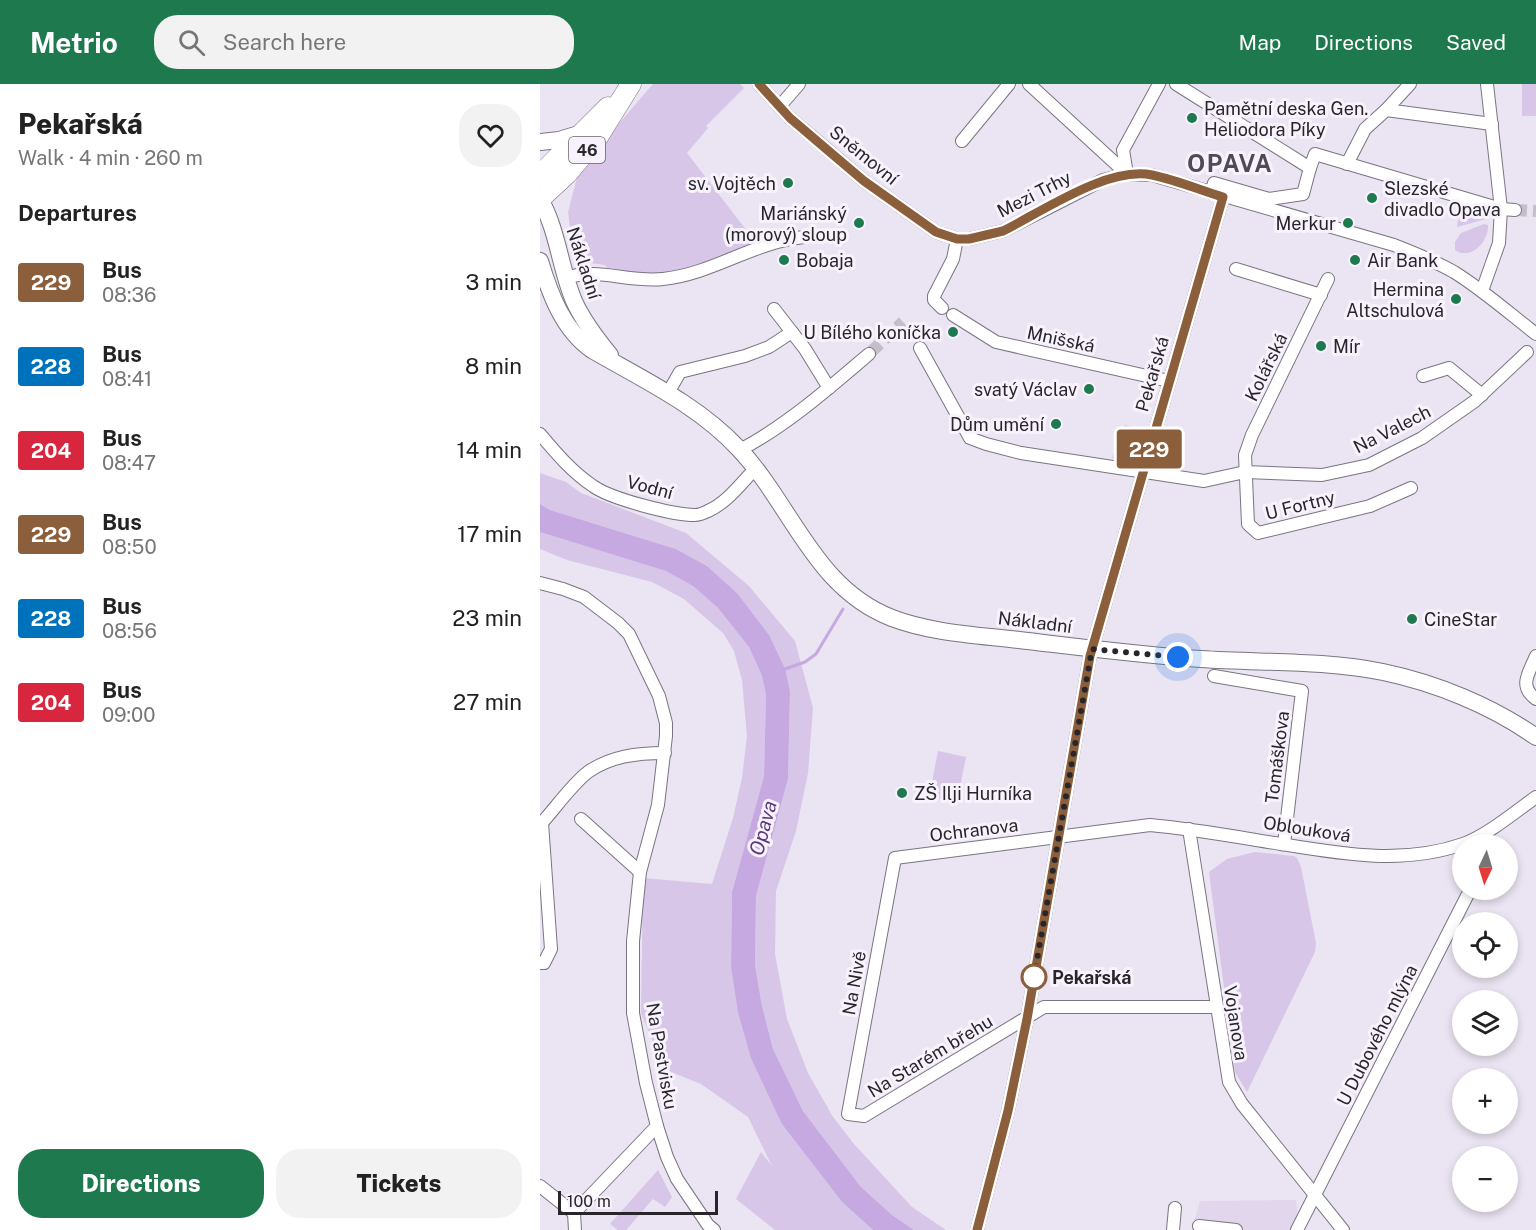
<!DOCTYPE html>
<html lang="en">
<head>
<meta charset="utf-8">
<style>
	body { margin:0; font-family:"Public Sans",sans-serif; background:#f2f2f2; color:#222; height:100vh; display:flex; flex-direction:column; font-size:22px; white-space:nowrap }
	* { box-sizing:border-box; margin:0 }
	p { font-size:20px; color:#767676 }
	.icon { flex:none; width:33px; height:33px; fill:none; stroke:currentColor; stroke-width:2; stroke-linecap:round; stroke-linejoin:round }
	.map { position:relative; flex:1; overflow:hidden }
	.details { display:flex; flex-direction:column; background:#fff; width:540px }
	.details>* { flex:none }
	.badge { padding:0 12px; border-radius:4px; font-size:21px; line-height:39px }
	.needle { width:39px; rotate:184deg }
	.buttons { position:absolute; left:912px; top:750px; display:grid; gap:12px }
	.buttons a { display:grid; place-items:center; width:66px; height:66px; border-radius:50%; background:#fff; box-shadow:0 3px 9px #0003; font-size:30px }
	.scale { position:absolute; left:18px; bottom:15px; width:160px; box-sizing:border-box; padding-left:6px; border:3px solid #29262b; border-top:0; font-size:16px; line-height:21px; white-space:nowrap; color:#29262b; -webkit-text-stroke:4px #f8f2fd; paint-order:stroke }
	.you { position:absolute; width:30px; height:30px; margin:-15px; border:4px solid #fff; border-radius:50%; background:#1a73e8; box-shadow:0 0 0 9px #1a73e833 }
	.map>.badge { position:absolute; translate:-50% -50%; box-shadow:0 0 0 3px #fff }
	h2 { padding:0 18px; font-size:22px; line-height:54px }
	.round { display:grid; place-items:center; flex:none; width:63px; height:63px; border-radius:24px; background:#f2f2f2 }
	.headline { display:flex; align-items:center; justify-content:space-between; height:102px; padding:0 18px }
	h1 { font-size:28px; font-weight:800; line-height:45px }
	.button { display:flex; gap:12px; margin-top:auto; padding:12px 18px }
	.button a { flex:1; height:69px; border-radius:24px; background:#1e794e; color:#fff; font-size:24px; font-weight:800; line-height:69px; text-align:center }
	.button a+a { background:#f2f2f2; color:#222 }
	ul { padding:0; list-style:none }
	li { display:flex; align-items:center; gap:18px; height:84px; padding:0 18px }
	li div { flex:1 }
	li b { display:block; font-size:22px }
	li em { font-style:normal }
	li .badge { min-width:66px; font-weight:700; text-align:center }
	header { display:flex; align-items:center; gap:36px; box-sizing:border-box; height:84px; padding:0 30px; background:#1e794e; color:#fff }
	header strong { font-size:28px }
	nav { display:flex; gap:33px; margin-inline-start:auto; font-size:21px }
	.search { width:420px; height:54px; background:#f2f2f2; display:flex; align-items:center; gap:15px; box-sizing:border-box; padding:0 21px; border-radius:24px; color:#767676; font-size:22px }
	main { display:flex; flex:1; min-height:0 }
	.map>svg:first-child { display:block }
	.built { fill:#e1d6eb }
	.green { fill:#d7c6e8 }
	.water { fill:#c5a9e0 }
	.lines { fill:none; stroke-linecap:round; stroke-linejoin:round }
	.stream { stroke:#c5a9e0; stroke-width:3 }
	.street-tunnel { stroke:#c4beca; stroke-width:12; stroke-dasharray:12 6; stroke-linecap:butt }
	.street-casing { stroke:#7a7481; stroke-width:14 }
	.secondary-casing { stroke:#7a7481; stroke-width:18 }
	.primary-casing { stroke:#7a7481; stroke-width:21 }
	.street { stroke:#fff; stroke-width:12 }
	.secondary { stroke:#fff; stroke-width:16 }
	.primary { stroke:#fff; stroke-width:20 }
	.line-casing { stroke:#fff; stroke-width:14 }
	.line { stroke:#8b5e3c; stroke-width:9 }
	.walk { stroke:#29262b; stroke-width:6; stroke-dasharray:0 10.8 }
	.poi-dot { fill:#1e794e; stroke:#f8f2fd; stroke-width:2 }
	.stop-dot { fill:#fff; stroke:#8b5e3c; stroke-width:3 }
	.labels { text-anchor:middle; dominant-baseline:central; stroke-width:6; stroke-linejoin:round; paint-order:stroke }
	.shield { fill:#f8f2fd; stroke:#67636a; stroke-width:1.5 }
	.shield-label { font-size:16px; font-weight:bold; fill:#29262b }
	.poi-label { font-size:18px; fill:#29262b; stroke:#f8f2fd; text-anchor:start }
	.street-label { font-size:18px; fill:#29262b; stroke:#f8f2fd }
	.stop-label { font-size:18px; font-weight:bold; fill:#29262b; stroke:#f8f2fd; text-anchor:start }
	.water-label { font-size:20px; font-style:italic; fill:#5c387a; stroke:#f8f2fd }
	.district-label { font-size:24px; font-weight:bold; letter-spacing:1.5px; fill:#504a56; stroke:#f8f2fd }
</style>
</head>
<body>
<header>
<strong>Metrio</strong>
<div class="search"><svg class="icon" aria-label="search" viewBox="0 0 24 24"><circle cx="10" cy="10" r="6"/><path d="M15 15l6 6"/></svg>Search here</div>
<nav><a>Map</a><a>Directions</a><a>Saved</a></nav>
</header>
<main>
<section class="details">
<div class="headline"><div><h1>Pekařská</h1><p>Walk · 4 min · 260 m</p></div><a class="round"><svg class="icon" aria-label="heart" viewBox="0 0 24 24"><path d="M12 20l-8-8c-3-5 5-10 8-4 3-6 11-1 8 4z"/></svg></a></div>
<h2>Departures</h2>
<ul>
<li><span class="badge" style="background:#8b5e3c;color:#fff">229</span><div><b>Bus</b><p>08:36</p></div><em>3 min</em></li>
<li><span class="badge" style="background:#0072bc;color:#fff">228</span><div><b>Bus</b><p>08:41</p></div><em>8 min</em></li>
<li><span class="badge" style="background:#d7263d;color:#fff">204</span><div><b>Bus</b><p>08:47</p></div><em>14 min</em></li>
<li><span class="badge" style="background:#8b5e3c;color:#fff">229</span><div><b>Bus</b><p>08:50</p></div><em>17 min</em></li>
<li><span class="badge" style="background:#0072bc;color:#fff">228</span><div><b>Bus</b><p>08:56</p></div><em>23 min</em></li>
<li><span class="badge" style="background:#d7263d;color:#fff">204</span><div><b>Bus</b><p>09:00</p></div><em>27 min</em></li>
</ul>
<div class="button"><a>Directions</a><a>Tickets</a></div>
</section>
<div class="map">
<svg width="996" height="1146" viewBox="0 0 996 1146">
	<rect width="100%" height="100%" fill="#ebe4f2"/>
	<path class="built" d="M756 1116 759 1146H652L660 1117Z"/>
	<g class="green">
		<path d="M113 0H200L204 4 166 42 168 44 147 69 217 160C161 183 130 196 68 186L65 181 36 177 34 174 28 128 39 86Z"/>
		<rect x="982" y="0" width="14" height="32"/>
		<path d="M937 126 945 130 946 135 917 143C917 132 926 126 937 126Z"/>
		<path d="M944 140 948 141C949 157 931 177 915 166V158L921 149Z"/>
		<path d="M585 341 603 346 592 379 572 374Z"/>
		<path d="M0 389 26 398 41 409 146 449 209 502 255 557 273 624 268 689 256 747 236 807 235 870 247 935 268 989 293 1033 314 1060 372 1123 406 1146H374L352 1131 321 1103 263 1027 233 965 222 922 215 881 216 812 248 695 250 608 196 508 167 482 136 465 10 426 0 420Z"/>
		<path d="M0 448 127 487 153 502 178 524 209 563 222 592 226 611 224 692 192 808 191 882 303 1119 333 1146H235L196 1115 221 1068 232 1082 208 1033 161 1000 116 982 113 958 101 929 103 794 172 800 193 734 202 694 207 652 202 596 194 567 183 549 144 515 112 498 27 476 0 465Z"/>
		<path d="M398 667 426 673 417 718 389 713Z"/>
		<path d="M715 768 754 772 757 774 761 783 776 859 775 868 707 1008 695 988 669 788 687 775Z"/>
		<path d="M118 1086 132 1113 125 1123 113 1115 87 1145 88 1146H78L70 1140Z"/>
	</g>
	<path class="water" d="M0 420 10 426 136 465 167 482 196 508 229 551 245 585 250 608 248 695 216 812 215 881 222 922 233 965 263 1027 321 1103 352 1131 374 1146H333L303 1119 242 1040 211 974 198 928 191 882 192 808 224 692 226 611 222 592 209 563 178 524 153 502 126 487 0 448Z"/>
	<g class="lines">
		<path class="stream" d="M242 586 265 578 276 570 303 525"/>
		<g class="street-tunnel">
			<path d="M975 126 996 127"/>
			<path d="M331 268 363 238"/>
		</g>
		<g class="street-casing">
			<g id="street">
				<path d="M219 0 250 34 275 55 324 97 396 148 417 155H429L463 147 563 96 587 90 612 91 854 161C874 169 895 177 914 188 943 206 969 229 996 250"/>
				<path d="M489 0 587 90"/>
				<path d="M636 0 770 84 775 70 961 125 975 126"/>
				<path d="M870 0 846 26 952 40"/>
				<path d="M240 22 259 0"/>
				<path d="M422 57 469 0"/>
				<path d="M807 80 825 45 846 26"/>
				<path d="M587 90 583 66 619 0"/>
				<path d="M671 109 674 99 729 115 763 110 770 84"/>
				<path d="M696 185 781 211"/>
				<path d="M26 194C57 183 89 199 123 195 173 190 215 157 265 153"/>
				<path d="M788 195 712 351 705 371 708 440 718 449 830 422 871 404"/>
				<path d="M942 207 959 159 961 125 947 0"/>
				<path d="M402 224 394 216V212L413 175 417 155"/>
				<path d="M234 225 265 265 289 304"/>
				<path d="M413 231 456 258 629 297"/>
				<path d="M380 264 430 354 446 360 481 369 664 397 705 388 782 391 829 381 882 354 935 317 987 268"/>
				<path d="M883 292 909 284 942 311"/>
				<path d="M128 309 140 288 205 272 229 263 252 248"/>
				<path d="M0 350C16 369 32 388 53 402 71 415 133 431 155 431 159 431 164 429 168 427 188 418 201 399 216 384"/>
				<path d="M200 366C247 341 288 305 329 270"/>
				<path d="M0 499 23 505 44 513 78 539 89 550 119 612 126 639V652L118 721 100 788 93 857V929L106 999 117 1042 127 1073 137 1095 168 1141 174 1146"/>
				<path d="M996 572C989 589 978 602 996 615"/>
				<path d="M674 592 762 607 744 760"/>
				<path d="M41 735 100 788"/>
				<path d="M0 741C14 726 32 700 48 688 71 672 97 669 125 669"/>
				<path d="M649 745 689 998 702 1020 803 1146"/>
				<path d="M0 879H4L11 865 2 739"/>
				<path d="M676 923H504L324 1032 308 1030 355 774 610 741C654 745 697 753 741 760 802 770 863 781 923 760 946 752 975 728 996 713"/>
				<path d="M0 1102 34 1129"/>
				<path d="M659 1142 696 1146"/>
				<path d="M35 1146 34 1129 117 1042"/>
				<path d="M437 1146 468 1027 487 935 550 572 683 113"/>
				<path d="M633 1146 635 1124"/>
				<path d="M757 1146 930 806"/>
			</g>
		</g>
		<g class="secondary-casing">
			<g id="secondary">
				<path d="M0 58 19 56 42 49"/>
				<path d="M0 115C18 147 20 184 34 217 43 237 56 254 70 271"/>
				<path d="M0 177C10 210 23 246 52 266 104 296 158 321 199 365 252 421 274 504 352 534 391 549 437 551 479 556 539 563 600 571 661 575 721 579 784 576 843 588 896 599 952 622 996 653"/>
			</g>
		</g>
		<g class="primary-casing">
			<g id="primary">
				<path d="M0 91 68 23"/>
				<path d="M0 115 27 90 58 53 91 0"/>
			</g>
		</g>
		<use href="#street" class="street"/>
		<use href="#secondary" class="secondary"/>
		<use href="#primary" class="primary"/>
	</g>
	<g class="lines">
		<g class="line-casing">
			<path id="line" d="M219 0 250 34 291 69 324 97 396 148 417 155H429L463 147C503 127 568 82 612 91 636 96 660 106 683 113L550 572 487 935 468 1027 437 1146"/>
		</g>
		<use href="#line" class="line"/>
		<path class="walk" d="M494 893 552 565 638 573"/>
	</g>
	<g class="poi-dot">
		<circle cx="652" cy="34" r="6"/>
		<circle cx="248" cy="99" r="6"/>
		<circle cx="832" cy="114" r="6"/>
		<circle cx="319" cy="139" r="6"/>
		<circle cx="808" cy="139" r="6"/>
		<circle cx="244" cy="176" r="6"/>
		<circle cx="815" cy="176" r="6"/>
		<circle cx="916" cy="215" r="6"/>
		<circle cx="413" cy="248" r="6"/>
		<circle cx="781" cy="262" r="6"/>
		<circle cx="549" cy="305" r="6"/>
		<circle cx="516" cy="340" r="6"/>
		<circle cx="872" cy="535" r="6"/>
		<circle cx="362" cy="709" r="6"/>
	</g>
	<circle class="stop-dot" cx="494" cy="893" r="12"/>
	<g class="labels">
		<rect class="shield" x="29" y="53" width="36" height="26" rx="4.5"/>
		<g class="shield-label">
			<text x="47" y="66">46</text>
		</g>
		<g class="poi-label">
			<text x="664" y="24">Pamětní deska Gen.<tspan x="664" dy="21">Heliodora Píky</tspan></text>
			<text x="236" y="99" text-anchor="end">sv. Vojtěch</text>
			<text x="844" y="104">Slezské<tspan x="844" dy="21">divadlo Opava</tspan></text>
			<text x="307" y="129" text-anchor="end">Mariánský<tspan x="307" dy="21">(morový) sloup</tspan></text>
			<text x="796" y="139" text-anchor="end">Merkur</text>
			<text x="256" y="176">Bobaja</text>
			<text x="827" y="176">Air Bank</text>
			<text x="904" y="205" text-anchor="end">Hermina<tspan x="904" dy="21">Altschulová</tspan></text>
			<text x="401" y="248" text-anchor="end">U Bílého koníčka</text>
			<text x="793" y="262">Mír</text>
			<text x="537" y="305" text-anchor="end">svatý Václav</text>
			<text x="504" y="340" text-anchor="end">Dům umění</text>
			<text x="884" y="535">CineStar</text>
			<text x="374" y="709">ZŠ Ilji Hurníka</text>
		</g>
		<g class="street-label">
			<text transform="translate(324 71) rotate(39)">Sněmovní</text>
			<text transform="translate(494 110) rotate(-27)">Mezi Trhy</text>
			<text transform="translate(44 179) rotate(72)">Nákladní</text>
			<text transform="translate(521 255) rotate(12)">Mnišská</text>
			<text transform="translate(726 283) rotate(-64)">Kolářská</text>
			<text transform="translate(612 290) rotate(-74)">Pekařská</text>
			<text transform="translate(852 345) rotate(-27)">Na Valech</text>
			<text transform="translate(110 403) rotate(15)">Vodní</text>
			<text transform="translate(760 421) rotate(-14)">U Fortny</text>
			<text transform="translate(495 538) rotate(7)">Nákladní</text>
			<text transform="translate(737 673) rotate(-83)">Tomáškova</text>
			<text transform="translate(767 745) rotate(9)">Oblouková</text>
			<text transform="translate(434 746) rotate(-7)">Ochranova</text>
			<text transform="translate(314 899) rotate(-80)">Na Nivě</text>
			<text transform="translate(696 939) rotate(81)">Vojanova</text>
			<text transform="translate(837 951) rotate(-63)">U Dubového mlýna</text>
			<text transform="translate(122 972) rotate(80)">Na Pastvisku</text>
			<text transform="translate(390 972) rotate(-31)">Na Starém břehu</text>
		</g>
		<g class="stop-label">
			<text x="512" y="893">Pekařská</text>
		</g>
		<g class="water-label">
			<text transform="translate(223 744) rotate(-75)">Opava</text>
		</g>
		<g class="district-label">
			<text x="690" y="79">OPAVA</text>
		</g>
	</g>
</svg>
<div class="buttons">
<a><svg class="needle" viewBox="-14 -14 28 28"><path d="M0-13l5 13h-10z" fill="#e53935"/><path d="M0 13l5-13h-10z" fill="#767676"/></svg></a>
<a><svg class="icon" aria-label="locate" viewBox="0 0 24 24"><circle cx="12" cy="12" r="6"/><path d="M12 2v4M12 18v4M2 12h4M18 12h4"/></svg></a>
<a><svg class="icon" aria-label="layers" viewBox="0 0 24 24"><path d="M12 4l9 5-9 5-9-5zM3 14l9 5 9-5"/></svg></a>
<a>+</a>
<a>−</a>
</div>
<div class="scale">100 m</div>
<div class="you" style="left:638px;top:573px"></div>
<b class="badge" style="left:609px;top:365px;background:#8b5e3c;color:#fff">229</b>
</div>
</main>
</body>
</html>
